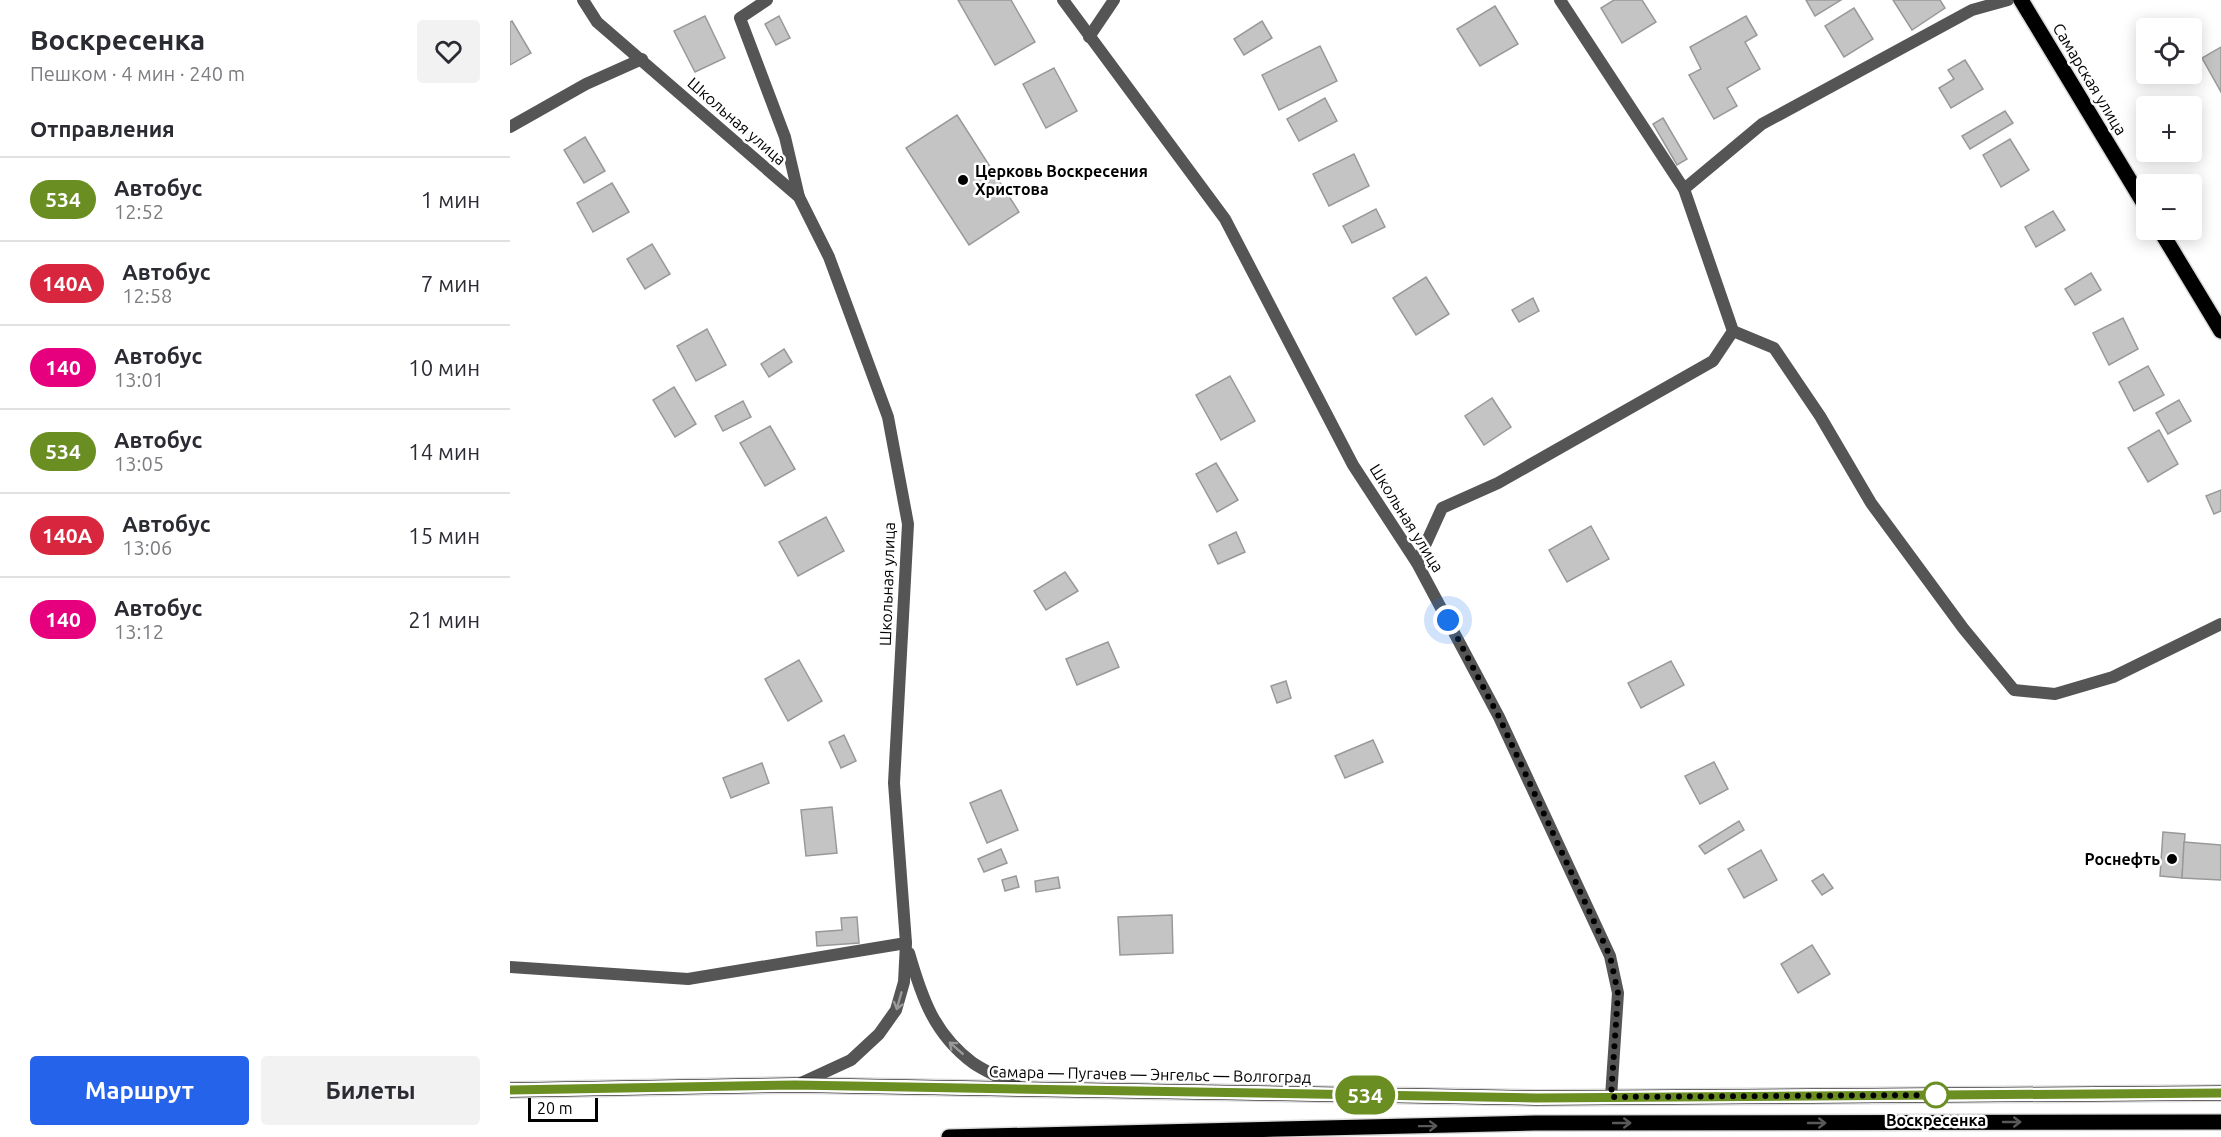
<!DOCTYPE html>
<html lang="ru">
<head>
<meta charset="utf-8">
<style>
	body { margin:0; font-family:Ubuntu,sans-serif; background:#f2f2f3; color:#2b2b33; height:100vh; display:flex; flex-direction:column; font-size:22px; white-space:nowrap }
	* { box-sizing:border-box; margin:0 }
	p { font-size:20px; color:#7c7c81 }
	.icon { flex:none; width:33px; height:33px; fill:none; stroke:currentColor; stroke-width:2; stroke-linecap:round; stroke-linejoin:round }
	.map { position:relative; flex:1; overflow:hidden }
	.side { display:flex; flex-direction:column; background:#fff; width:510px }
	.side>* { flex:none }
	.badge { padding:0 12px; border-radius:20px; font-size:21px; line-height:39px }
	.tools { position:absolute; left:1626px; top:18px; display:grid; gap:12px }
	.tools a { display:grid; place-items:center; width:66px; height:66px; border-radius:6px; background:#fff; box-shadow:0 3px 15px #0003; font-size:30px }
	.scale { position:absolute; left:18px; bottom:15px; width:70px; box-sizing:border-box; padding-left:6px; border:3px solid #000; border-top:0; font-size:16px; line-height:21px; white-space:nowrap; color:#000; -webkit-text-stroke:4px #fff; paint-order:stroke }
	.you { position:absolute; width:30px; height:30px; margin:-15px; border:4px solid #fff; border-radius:50%; background:#1a73e8; box-shadow:0 0 0 9px #1a73e833 }
	.map>.badge { position:absolute; translate:-50% -50%; box-shadow:0 0 0 3px #fff }
	h2 { padding:0 30px; font-size:22px; line-height:54px }
	.round { display:grid; place-items:center; flex:none; width:63px; height:63px; border-radius:6px; background:#f2f2f3 }
	.headline { display:flex; align-items:center; justify-content:space-between; height:102px; padding:0 30px }
	h1 { font-size:28px; font-weight:600; line-height:45px }
	.primary-button { display:flex; gap:12px; margin-top:auto; padding:12px 30px }
	.primary-button a { flex:1; height:69px; border-radius:6px; background:#2563eb; color:#fff; font-size:24px; font-weight:600; line-height:69px; text-align:center }
	.primary-button a+a { background:#f2f2f3; color:#2b2b33 }
	ul { padding:0; list-style:none }
	li { display:flex; align-items:center; gap:18px; height:84px; padding:0 30px; border-top:2px solid #e1e1e2 }
	li div { flex:1 }
	li b { display:block; font-size:22px }
	li em { font-style:normal }
	li .badge { min-width:66px; font-weight:700; text-align:center }
	main { display:flex; flex:1; min-height:0 }
	.map>svg:first-child { display:block }
	.building { fill:#c4c4c4; stroke:#999; stroke-width:1.5 }
	.lines { fill:none; stroke-linecap:round; stroke-linejoin:round }
	.primary-casing { stroke:#dbdbdb; stroke-width:18 }
	.lane { stroke:#555; stroke-width:12 }
	.street { stroke:#555; stroke-width:12 }
	.primary { stroke:#000; stroke-width:15 }
	.oneway { stroke:#999 }
	.oneway2 { stroke:#595959 }
	.line-casing { stroke:#fff; stroke-width:14 }
	.line { stroke:#6b8e23; stroke-width:9 }
	.walk { stroke:#000; stroke-width:6; stroke-dasharray:0 10.8 }
	.poi-dot { fill:#000; stroke:#fff; stroke-width:2 }
	.stop-dot { fill:#fff; stroke:#6b8e23; stroke-width:3 }
	.labels { text-anchor:middle; dominant-baseline:central; stroke-width:5; stroke-linejoin:round; paint-order:stroke }
	.street-label { font-size:16px; fill:#000; stroke:#fff }
	.poi-label { font-size:16px; font-weight:bold; fill:#000; stroke:#fff; text-anchor:start }
	.stop-label { font-size:16px; font-weight:bold; fill:#000; stroke:#fff }
</style>
</head>
<body>
<main>
<section class="side">
<div class="headline"><div><h1>Воскресенка</h1><p>Пешком · 4 мин · 240 m</p></div><a class="round"><svg class="icon" aria-label="heart" viewBox="0 0 24 24"><path d="M12 20l-8-8c-3-5 5-10 8-4 3-6 11-1 8 4z"/></svg></a></div>
<h2>Отправления</h2>
<ul>
<li><span class="badge" style="background:#6b8e23;color:#fff">534</span><div><b>Автобус</b><p>12:52</p></div><em>1 мин</em></li>
<li><span class="badge" style="background:#d7263d;color:#fff">140А</span><div><b>Автобус</b><p>12:58</p></div><em>7 мин</em></li>
<li><span class="badge" style="background:#e6007e;color:#fff">140</span><div><b>Автобус</b><p>13:01</p></div><em>10 мин</em></li>
<li><span class="badge" style="background:#6b8e23;color:#fff">534</span><div><b>Автобус</b><p>13:05</p></div><em>14 мин</em></li>
<li><span class="badge" style="background:#d7263d;color:#fff">140А</span><div><b>Автобус</b><p>13:06</p></div><em>15 мин</em></li>
<li><span class="badge" style="background:#e6007e;color:#fff">140</span><div><b>Автобус</b><p>13:12</p></div><em>21 мин</em></li>
</ul>
<div class="primary-button"><a>Маршрут</a><a>Билеты</a></div>
</section>
<div class="map">
<svg width="1711" height="1137" viewBox="0 0 1711 1137">
	<rect width="100%" height="100%" fill="#fff"/>
	<g class="building">
		<path d="M448 0H501L525 42 485 65Z"/>
		<path d="M1104 0H1132L1146 22 1112 43 1091 8Z"/>
		<path d="M1296 0H1331L1305 16Z"/>
		<path d="M1383 0H1430L1435 8 1402 30Z"/>
		<path d="M985 6 1008 44 970 66 947 29Z"/>
		<path d="M1344 8 1363 39 1334 57 1315 26Z"/>
		<path d="M195 16 215 58 185 72 164 31Z"/>
		<path d="M269 16 280 38 266 45 255 24Z"/>
		<path d="M1236 16 1247 35 1235 42 1250 69 1217 88 1227 106 1204 119 1179 75 1191 69 1180 47Z"/>
		<path d="M2 21 21 53 0 65V22Z"/>
		<path d="M752 21 762 38 734 55 724 39Z"/>
		<path d="M810 46 827 81 769 110 752 75Z"/>
		<path d="M1711 47V92L1692 58Z"/>
		<path d="M1455 60 1473 89 1441 108 1429 88 1444 79 1438 70Z"/>
		<path d="M544 68 567 111 536 128 513 84Z"/>
		<path d="M815 98 827 121 789 141 777 119Z"/>
		<path d="M1495 111 1503 123 1460 149 1452 136Z"/>
		<path d="M447 115 509 212 459 245 396 148Z"/>
		<path d="M1153 118 1177 159 1167 165 1143 124Z"/>
		<path d="M75 137 95 171 74 183 54 150Z"/>
		<path d="M1500 139 1519 170 1491 187 1473 155Z"/>
		<path d="M844 154 859 186 819 206 803 174Z"/>
		<path d="M102 183 119 212 83 232 67 203Z"/>
		<path d="M866 209 875 227 842 243 833 226Z"/>
		<path d="M1543 211 1555 230 1526 247 1515 227Z"/>
		<path d="M142 244 160 274 135 289 117 259Z"/>
		<path d="M1581 273 1591 290 1565 305 1555 289Z"/>
		<path d="M916 277 939 314 906 335 883 298Z"/>
		<path d="M1023 298 1029 311 1009 322 1002 310Z"/>
		<path d="M1613 318 1628 349 1599 365 1583 333Z"/>
		<path d="M197 329 216 365 186 381 167 346Z"/>
		<path d="M274 349 282 362 259 377 251 364Z"/>
		<path d="M1638 366 1654 395 1624 411 1609 382Z"/>
		<path d="M720 376 745 421 711 440 686 395Z"/>
		<path d="M164 387 186 424 165 437 143 400Z"/>
		<path d="M982 398 1001 427 974 445 955 416Z"/>
		<path d="M1669 400 1681 421 1658 434 1646 413Z"/>
		<path d="M233 401 241 417 213 431 205 416Z"/>
		<path d="M260 426 285 469 255 486 230 443Z"/>
		<path d="M1649 430 1668 464 1638 482 1618 448Z"/>
		<path d="M706 463 728 500 707 512 686 474Z"/>
		<path d="M1711 490V511L1704 514 1696 496Z"/>
		<path d="M316 517 334 551 288 576 269 542Z"/>
		<path d="M1081 526 1099 559 1057 582 1039 550Z"/>
		<path d="M726 532 735 552 708 564 699 545Z"/>
		<path d="M555 572 568 591 536 610 524 591Z"/>
		<path d="M598 642 609 667 567 685 556 659Z"/>
		<path d="M289 660 312 701 278 721 255 679Z"/>
		<path d="M1161 661 1174 685 1131 708 1118 683Z"/>
		<path d="M776 681 781 698 767 703 761 686Z"/>
		<path d="M334 735 346 761 331 768 319 742Z"/>
		<path d="M863 740 873 762 835 778 825 756Z"/>
		<path d="M1204 762 1218 789 1190 804 1175 776Z"/>
		<path d="M252 763 259 783 221 798 213 778Z"/>
		<path d="M491 790 508 830 477 843 460 803Z"/>
		<path d="M322 807 327 853 296 856 291 810Z"/>
		<path d="M1229 821 1234 830 1195 854 1189 846Z"/>
		<path d="M1653 832 1675 834 1672 878 1650 876Z"/>
		<path d="M1674 842 1711 845V880L1672 878Z"/>
		<path d="M491 849 497 863 474 872 468 859Z"/>
		<path d="M1251 850 1267 880 1234 898 1218 869Z"/>
		<path d="M1313 874 1323 888 1312 895 1302 881Z"/>
		<path d="M506 876 509 887 495 891 492 880Z"/>
		<path d="M548 877 550 888 526 892 525 881Z"/>
		<path d="M662 915 663 953 610 955 608 917Z"/>
		<path d="M347 917 349 943 307 946 306 932 332 930 331 918Z"/>
		<path d="M1302 945 1320 974 1288 993 1271 964Z"/>
	</g>
	<g class="lines">
		<g class="primary-casing">
			<g id="primary">
				<path d="M1511 0 1636 207"/>
				<path d="M1650 230 1711 331"/>
				<path d="M0 1090 285 1085 1026 1098 1711 1093"/>
				<path d="M439 1137 1025 1123 1711 1122"/>
			</g>
		</g>
		<g class="lane">
			<path d="M1050 0 1174 189 1223 331 1264 348 1310 416 1361 503 1453 628 1504 690 1545 694 1603 677 1711 624"/>
			<path d="M1174 189 1252 124 1462 10 1498 0"/>
			<path d="M907 563 932 508 988 483 1203 361 1223 331"/>
			<path d="M0 967 178 979 396 943"/>
		</g>
		<g class="street">
			<path d="M73 0 87 22 289 197 319 257 378 417 398 524 384 783 396 943 394 982 386 1010 369 1034 341 1060 289 1084"/>
			<path d="M257 0 230 18 275 137 289 197"/>
			<path d="M553 0 715 219 843 465 907 563 989 717 1100 956 1108 993 1101 1097"/>
			<path d="M579 37 604 0"/>
			<path d="M0 127 76 84 132 59"/>
			<path d="M399 953C412 998 424 1034 463 1063 478 1073 497 1081 513 1089"/>
		</g>
		<use href="#primary" class="primary"/>
	</g>
	<defs><path id="oneway-shaft" d="M-6 0H5M1.5-3L5.5 0L1.5 3" fill="none" stroke-width="1.6" stroke-linecap="round" stroke-linejoin="round" transform="scale(1.5)"/></defs>
	<g class="oneway">
		<use href="#oneway-shaft" transform="translate(389 1001) rotate(106)"/>
		<use href="#oneway-shaft" transform="translate(446 1048) rotate(-139)"/>
	</g>
	<g class="oneway2">
		<use href="#oneway-shaft" transform="translate(1502 1122)"/>
		<use href="#oneway-shaft" transform="translate(1112 1123)"/>
		<use href="#oneway-shaft" transform="translate(1307 1123)"/>
		<use href="#oneway-shaft" transform="translate(918 1126) rotate(-1)"/>
	</g>
	<g class="lines">
		<g class="line-casing">
			<path id="line" d="M0 1090 285 1085 1026 1098 1711 1093"/>
		</g>
		<use href="#line" class="line"/>
		<path class="walk" d="M938 620 989 717 1100 956 1108 993 1101 1097 1432 1095H1426"/>
	</g>
	<g class="poi-dot">
		<circle cx="453" cy="180" r="6"/>
		<circle cx="1662" cy="859" r="6"/>
	</g>
	<circle class="stop-dot" cx="1426" cy="1095" r="12"/>
	<g class="labels">
		<g class="street-label">
			<text transform="translate(1580 79) rotate(59)">Самарская улица</text>
			<text transform="translate(227 121) rotate(41)">Школьная улица</text>
			<text transform="translate(897 518) rotate(58)">Школьная улица</text>
			<text transform="translate(377 584) rotate(-88)">Школьная улица</text>
			<text transform="translate(640 1074) rotate(1)">Самара — Пугачев — Энгельс — Волгоград</text>
		</g>
		<g class="poi-label">
			<text x="465" y="171">Церковь Воскресения<tspan x="465" dy="18">Христова</tspan></text>
			<text x="1650" y="859" text-anchor="end">Роснефть</text>
		</g>
		<g class="stop-label">
			<text x="1426" y="1120">Воскресенка</text>
		</g>
	</g>
</svg>
<div class="tools">
<a><svg class="icon" aria-label="locate" viewBox="0 0 24 24"><circle cx="12" cy="12" r="6"/><path d="M12 2v4M12 18v4M2 12h4M18 12h4"/></svg></a>
<a>+</a>
<a>−</a>
</div>
<div class="scale">20 m</div>
<div class="you" style="left:938px;top:620px"></div>
<b class="badge" style="left:855px;top:1095px;background:#6b8e23;color:#fff">534</b>
</div>
</main>
</body>
</html>
